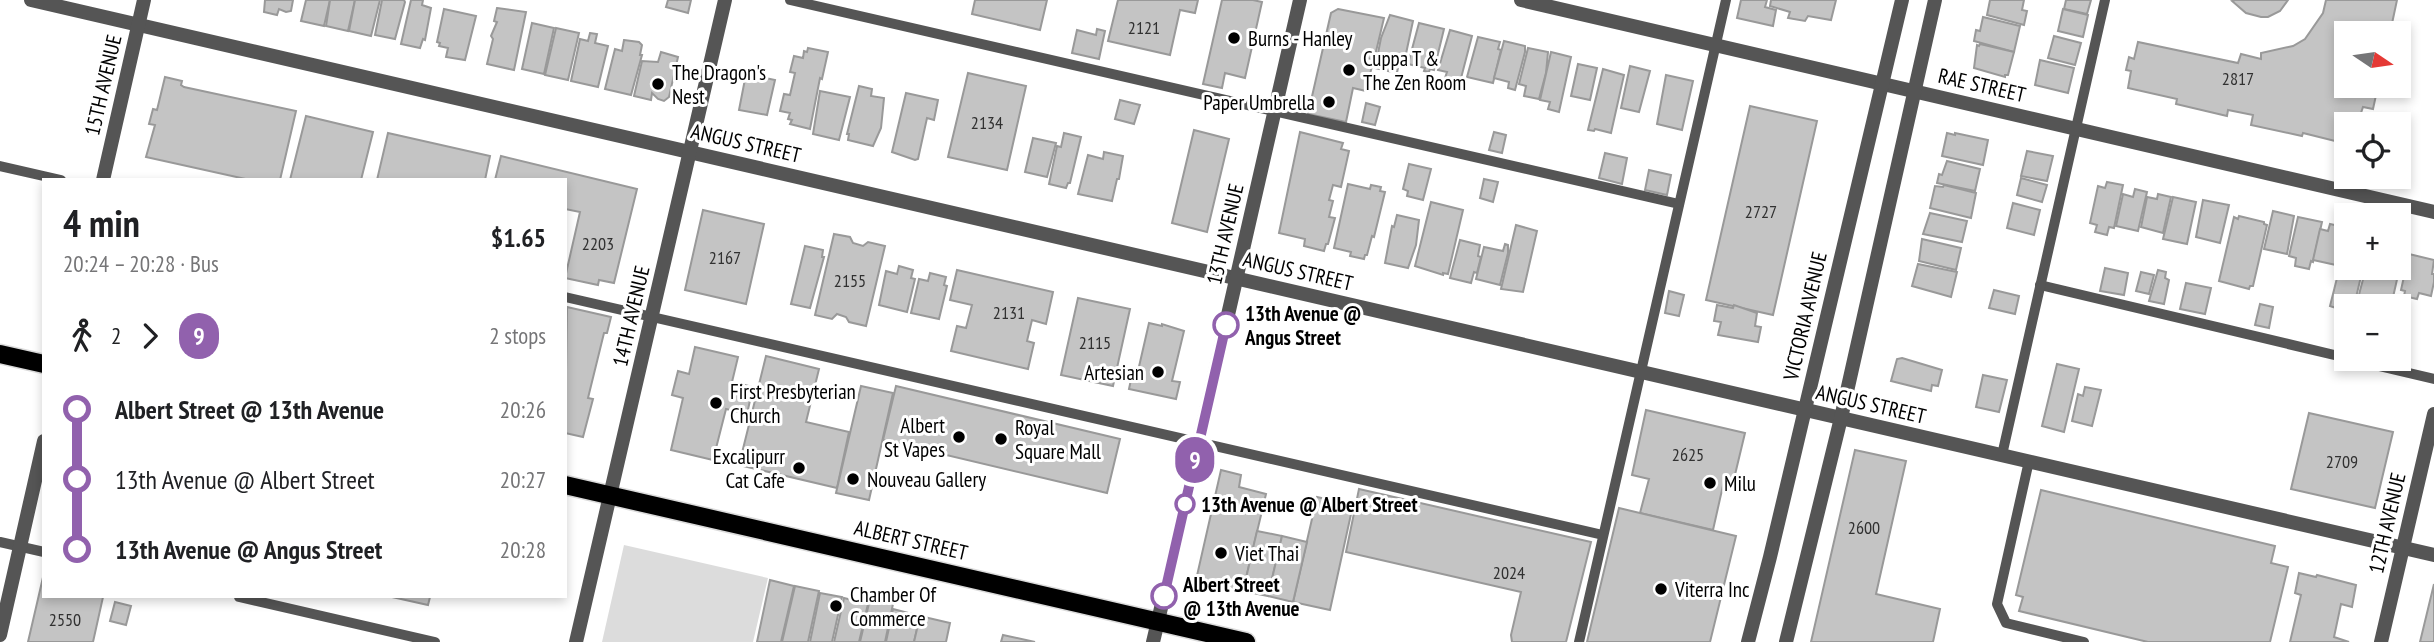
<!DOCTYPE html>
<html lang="en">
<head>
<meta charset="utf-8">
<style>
	body { margin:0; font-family:"PT Sans Narrow",sans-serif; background:#f2f2f2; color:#202124; height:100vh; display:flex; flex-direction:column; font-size:26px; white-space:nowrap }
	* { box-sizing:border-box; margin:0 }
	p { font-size:23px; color:#757577 }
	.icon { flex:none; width:38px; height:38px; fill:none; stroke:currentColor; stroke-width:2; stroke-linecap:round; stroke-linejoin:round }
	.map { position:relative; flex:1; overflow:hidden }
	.drawer { position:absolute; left:42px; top:178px; width:525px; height:420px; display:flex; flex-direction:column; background:#fff; border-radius:0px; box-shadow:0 4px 10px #0003 }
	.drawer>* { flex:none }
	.badge { padding:0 14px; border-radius:23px; font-size:24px; line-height:46px }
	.needle { width:46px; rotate:103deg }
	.tools { position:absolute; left:2334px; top:21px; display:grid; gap:14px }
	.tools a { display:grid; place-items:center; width:77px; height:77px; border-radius:0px; background:#fff; box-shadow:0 4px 10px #0003; font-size:35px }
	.map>.badge { position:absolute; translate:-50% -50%; box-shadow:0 0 0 4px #fff }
	.legs { display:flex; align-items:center; gap:10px; height:77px; padding:0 21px; font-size:23px }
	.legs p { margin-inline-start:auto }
	.headline { display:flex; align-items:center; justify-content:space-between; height:119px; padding:0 21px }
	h1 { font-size:38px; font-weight:600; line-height:52px }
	ul { padding:0 21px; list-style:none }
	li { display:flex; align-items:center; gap:24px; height:70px; font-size:26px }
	li i { display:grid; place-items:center; width:10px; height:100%; margin:0 9px; background:currentColor }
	li i::after { content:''; width:18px; height:18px; margin:-9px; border:5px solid; border-radius:50%; background:#fff }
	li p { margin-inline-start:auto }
	li:first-child i { background:linear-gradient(#0000 50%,currentColor 0) }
	li:last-child i { background:linear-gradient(currentColor 50%,#0000 0) }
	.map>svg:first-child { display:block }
	.green { fill:#dcdcdc }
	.building { fill:#c4c4c4; stroke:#999; stroke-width:2 }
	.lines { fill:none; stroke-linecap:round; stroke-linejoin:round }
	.primary-casing { stroke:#dbdbdb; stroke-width:21 }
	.service { stroke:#555; stroke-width:10 }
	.minor { stroke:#555; stroke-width:14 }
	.tertiary { stroke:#555; stroke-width:14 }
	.primary { stroke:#000; stroke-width:18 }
	.line-1-casing { stroke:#fff; stroke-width:16 }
	.line-1 { stroke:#9161ad; stroke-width:10 }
	.poi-dot { fill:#000; stroke:#fff; stroke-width:2.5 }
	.stop-1-dot { fill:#fff; stroke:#9161ad; stroke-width:3.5 }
	.labels { text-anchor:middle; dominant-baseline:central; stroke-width:6; stroke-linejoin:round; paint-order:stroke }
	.number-label { font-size:18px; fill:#313131 }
	.poi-label { font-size:21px; fill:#000; stroke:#fff; text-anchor:start }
	.street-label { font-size:21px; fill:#000; stroke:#fff }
	.stop-label { font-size:21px; font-weight:bold; fill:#000; stroke:#fff; text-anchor:start }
</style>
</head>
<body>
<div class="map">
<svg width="2434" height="642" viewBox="0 0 2434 642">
	<rect width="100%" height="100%" fill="#fff"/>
	<path class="green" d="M624 545 768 578 753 642H602Z"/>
	<g class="building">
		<path d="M265 0H293L291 11 286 12 279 9 277 15 264 12Z"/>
		<path d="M306 0H330L324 26 301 21Z"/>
		<path d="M330 0H355L348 31 326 26Z"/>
		<path d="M355 0H380L371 36 349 31Z"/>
		<path d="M382 0H404L405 2 395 39 375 35Z"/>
		<path d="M411 0H423L422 5 431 8 425 40 423 39 420 48 401 44Z"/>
		<path d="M668 0H691L688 13 666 7Z"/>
		<path d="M975 0H1047L1040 30 972 14Z"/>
		<path d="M1118 0H1198L1195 13 1180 10 1170 55 1108 41Z"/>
		<path d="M1222 0H1253L1262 2 1245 78 1225 73 1222 88 1203 84Z"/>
		<path d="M1741 0H1767L1765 7 1776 10 1773 26 1737 18Z"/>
		<path d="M1771 0H1836L1831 20 1808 16 1805 21 1788 18 1790 12 1770 6Z"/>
		<path d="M1990 0H2024L2022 10 2027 11 2024 25 1987 15Z"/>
		<path d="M2066 0H2091L2087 14 2064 9Z"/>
		<path d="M2235 0H2288L2280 11 2268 17H2261L2246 13 2232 1Z"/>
		<path d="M2326 0H2397L2390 33H2347V86H2378L2373 109 2363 107 2360 116 2365 117 2363 124H2347V144L2303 133 2302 136 2251 125 2253 115 2228 110 2227 116 2176 104 2177 99 2128 88 2131 71 2126 70 2129 57 2134 59 2138 42 2238 63 2241 54 2261 59V53L2293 46 2305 39 2323 13Z"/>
		<path d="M497 8 526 12 514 70 487 64 493 39 491 36 497 22 494 21Z"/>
		<path d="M444 9 476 16 465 60 446 57 448 48 439 46 440 43 437 42Z"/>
		<path d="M1338 9 1384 18 1374 60 1368 58 1366 64 1372 66 1366 91 1353 88 1346 122 1308 114 1331 13Z"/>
		<path d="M2063 9 2088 15 2083 37 2058 31Z"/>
		<path d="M1390 15 1413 21 1404 63 1399 62 1397 73 1375 68 1381 38Z"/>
		<path d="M1983 17 2020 26 2014 52 1974 41 1976 30 1980 31Z"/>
		<path d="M532 23 554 28 544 74 522 69Z"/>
		<path d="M1419 23 1444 29 1434 70 1430 69 1429 72 1424 71 1425 68 1408 64Z"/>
		<path d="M556 28 579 33 568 80 545 75Z"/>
		<path d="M1097 29 1105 31 1099 59 1072 53 1077 30 1096 35Z"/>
		<path d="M1450 30 1472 36 1460 82 1445 78 1447 72 1438 70Z"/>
		<path d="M590 33 597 34 595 43 608 46 598 87 571 81 580 39 588 41Z"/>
		<path d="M2054 36 2081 43 2075 65 2048 58Z"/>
		<path d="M1478 37 1500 42 1498 49 1501 50 1493 83 1467 77Z"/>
		<path d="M624 40 639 42 642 45 640 55H642L631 95 605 89 615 49 622 51Z"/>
		<path d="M1504 41 1525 46V52L1515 90 1508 88 1509 82 1494 78Z"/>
		<path d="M1980 44 2014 52 2008 75H2005V77L1974 68 1977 45 1979 46Z"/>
		<path d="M808 48 828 52 822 79 820 78 810 129 790 124 792 120 788 119 790 113 780 111 784 94 790 95 795 73 790 72 794 56 803 58 804 51 807 52Z"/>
		<path d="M1528 48 1548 52 1546 73 1539 99 1524 96 1526 86 1519 84Z"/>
		<path d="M661 52 678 57 669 97 664 101 658 99 652 93 651 100 634 96 642 61 658 62Z"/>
		<path d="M1551 52 1571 57 1559 112 1548 109 1550 102 1540 100Z"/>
		<path d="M2040 60 2074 68 2068 93 2035 85Z"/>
		<path d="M1578 64 1597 68 1590 100 1571 96Z"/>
		<path d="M1630 66 1650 71 1639 112 1621 108Z"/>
		<path d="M1603 69 1624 75 1611 133 1595 129 1594 131 1588 130Z"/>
		<path d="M968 73 1026 86 1007 170 948 157Z"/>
		<path d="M746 74 775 80 767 115 739 110Z"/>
		<path d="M1666 75 1693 81 1682 130 1657 124Z"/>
		<path d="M165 77 182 81 181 85 184 87 296 111 280 180H250L146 157 155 125 149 124 153 109 157 110Z"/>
		<path d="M859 86 872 89 871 96 884 98 881 128 873 146 848 140 849 134H847Z"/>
		<path d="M820 91 850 97 839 140 813 134Z"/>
		<path d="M906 93 938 100 934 120 927 118 918 159 915 160 892 152Z"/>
		<path d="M1120 100 1140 105 1134 124 1115 119Z"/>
		<path d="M1366 103 1380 107 1375 125 1362 122Z"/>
		<path d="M1750 106 1817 121 1773 315 1706 300Z"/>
		<path d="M306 116 373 132 361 180H290Z"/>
		<path d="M1194 130 1229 139 1207 232 1172 223Z"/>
		<path d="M1300 132 1343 143 1341 149 1349 151 1341 187 1333 185 1329 200 1333 201 1329 217 1335 218 1328 244H1326L1324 251 1304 246 1305 239 1279 233Z"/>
		<path d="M1494 132 1506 135 1502 153 1489 150Z"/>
		<path d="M388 133 490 156 485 180H377Z"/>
		<path d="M1064 133 1081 137 1070 183H1068L1066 188 1049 184 1057 146 1061 147Z"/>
		<path d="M1947 133 1955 135V133L1988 140 1983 165 1942 156Z"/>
		<path d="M1033 138 1056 143 1047 177 1025 172Z"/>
		<path d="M2027 151 2053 156 2047 181 2021 176Z"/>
		<path d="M1104 152 1123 156 1119 179H1117L1112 201 1078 194 1088 155 1103 159Z"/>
		<path d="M1605 153 1627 158 1622 184 1599 178Z"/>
		<path d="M501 156 637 189 614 283 599 280 598 285 565 278 580 212 565 209V180H495Z"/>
		<path d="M1947 161 1980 169 1975 191 1937 183 1939 174 1942 175Z"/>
		<path d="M1409 164 1431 169 1423 200 1407 196 1408 191 1403 189Z"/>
		<path d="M1649 170 1671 175 1667 195 1645 190Z"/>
		<path d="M2021 178 2047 185 2042 202 2017 195Z"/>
		<path d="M1484 179 1498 182 1493 202 1480 198Z"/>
		<path d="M2107 182 2123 185 2114 228 2109 227 2107 235 2095 232 2097 225 2090 223 2098 186 2105 188Z"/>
		<path d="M1348 184 1370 189 1371 185 1381 187 1380 191 1385 192 1374 237 1372 236 1367 255H1365L1364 259 1350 256 1351 252 1334 248Z"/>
		<path d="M1944 185 1976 193 1971 218 1930 208 1935 186 1943 187Z"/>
		<path d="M2135 189 2147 192 2138 231 2116 226 2123 194 2133 197Z"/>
		<path d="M2158 194 2171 197 2163 233 2141 227 2147 197 2157 199Z"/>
		<path d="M2173 197 2196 202 2187 244 2163 239Z"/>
		<path d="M2203 200 2229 205 2220 243 2196 237Z"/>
		<path d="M1431 202 1463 210 1448 274 1443 273V275L1415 266Z"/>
		<path d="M2013 203 2040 210 2034 235 2007 228Z"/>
		<path d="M703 210 764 224 746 304 685 290Z"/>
		<path d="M2273 211 2294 216 2287 254 2264 249Z"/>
		<path d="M1930 213 1967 221 1962 242 1923 234Z"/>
		<path d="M1397 215 1419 220 1416 245 1408 268 1385 263 1392 226 1394 227Z"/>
		<path d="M2239 216 2264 222V224L2267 225 2253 286H2250L2249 289 2219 281 2234 217 2238 219Z"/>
		<path d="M2298 217 2322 222 2313 262 2311 261 2309 269 2295 266 2296 258 2289 256Z"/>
		<path d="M2330 224 2344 227 2336 265 2313 260 2320 229 2328 231Z"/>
		<path d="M1516 225 1537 231 1523 292 1501 289Z"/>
		<path d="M834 234 850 237 853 243 863 246 868 242 885 246 866 326 849 322 846 317 837 314 832 319 815 315Z"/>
		<path d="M1922 239 1961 248 1956 270 1919 261Z"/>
		<path d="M1460 240 1480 245 1478 256 1481 257 1477 273 1474 272 1471 283 1450 278Z"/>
		<path d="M1505 244 1508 245V253L1500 285 1476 279 1484 247 1503 251Z"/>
		<path d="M805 246 823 250 822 257H824L810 308 791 304Z"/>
		<path d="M2345 246 2347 268H2363L2354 306 2337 305 2336 308 2330 306Z"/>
		<path d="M2399 252 2403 253 2391 306H2356L2366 268H2399Z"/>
		<path d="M2409 254 2434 260 2432 274H2434V282L2431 296 2419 293 2417 299 2404 296 2405 291 2401 290Z"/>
		<path d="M1918 264 1957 272 1951 297 1912 286Z"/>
		<path d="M899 266 913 270 911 278 915 279 907 312 879 305 886 271 897 274Z"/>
		<path d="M2105 268 2128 273 2124 295 2100 291Z"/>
		<path d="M957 270 1053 292 1046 324 1032 320 1027 341 1034 343 1028 369 951 351 957 326 966 328 972 305 950 300Z"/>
		<path d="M2158 270 2166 272 2165 278 2169 280 2164 304 2149 301Z"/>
		<path d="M2141 272 2154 275 2149 294 2136 291Z"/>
		<path d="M930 273 946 277 944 285 947 286 939 319 911 313 919 279 928 281Z"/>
		<path d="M2186 283 2211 288 2205 314 2180 309Z"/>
		<path d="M1994 290 2019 296 2015 314 1989 308Z"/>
		<path d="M1669 291 1684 295 1679 316 1665 313Z"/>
		<path d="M1078 298 1130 309 1113 386 1061 375Z"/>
		<path d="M2260 304 2273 307 2269 328 2255 325Z"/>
		<path d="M1717 305 1733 308 1734 305 1757 313 1755 326 1761 327 1758 342 1718 335 1721 322 1714 321Z"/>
		<path d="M567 307 611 317 607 333H604L588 398 593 399 583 437 565 433Z"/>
		<path d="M1149 323 1162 326V324L1184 331 1172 381 1180 382 1176 399 1129 389 1133 370 1138 371Z"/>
		<path d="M695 347 738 357 732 382 753 387 747 414 726 409 713 460 671 450 683 398 672 395 678 371 689 374Z"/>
		<path d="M2399 350 2406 352 2404 365 2383 361V359H2399Z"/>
		<path d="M766 356 819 369 806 422 849 432 837 488 739 465Z"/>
		<path d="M1902 358 1942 370 1938 386 1932 385 1931 391 1891 381 1897 359Z"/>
		<path d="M2057 364 2079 369 2064 432 2042 426Z"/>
		<path d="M1983 375 2007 380 1999 412 1976 407Z"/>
		<path d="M861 386 893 393 869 500 836 493Z"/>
		<path d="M896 386 1120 439 1107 493 883 440Z"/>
		<path d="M2085 387 2101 390 2092 426 2072 421 2078 394 2083 396Z"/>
		<path d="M1646 410 1745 433 1733 483 1724 481 1713 530 1640 513 1649 479 1632 475Z"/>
		<path d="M2309 413 2393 432 2375 508 2291 489Z"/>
		<path d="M1855 450 1906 461 1876 594 1940 609 1933 642H1811Z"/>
		<path d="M1221 470 1241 475 1239 487 1266 494 1243 591 1196 580Z"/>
		<path d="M1359 489 1591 542 1566 642H1512L1511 635 1521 592 1346 552Z"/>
		<path d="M2041 490 2275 546 2271 563 2288 567 2270 642H2148L2019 611 2023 597 2016 595Z"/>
		<path d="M1317 497 1353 505 1330 610 1293 602Z"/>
		<path d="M1619 508 1736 536 1710 642H1587Z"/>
		<path d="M1257 531 1282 536 1268 596 1243 591Z"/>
		<path d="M1282 536 1307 542 1293 602 1268 596Z"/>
		<path d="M44 573V597H103L93 642H28Z"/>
		<path d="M2299 573 2316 577 2317 575 2356 585 2352 607 2341 604 2334 637 2349 642H2290L2301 595 2295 593Z"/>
		<path d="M770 580 794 586 781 642H757Z"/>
		<path d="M2434 584V642H2420Z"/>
		<path d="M795 586 819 591 808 642H782Z"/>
		<path d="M820 593 842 597 832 642H810Z"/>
		<path d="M392 597H430L428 605Z"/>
		<path d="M844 598 868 604 859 642H834Z"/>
		<path d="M870 599 893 604 885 642H860Z"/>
		<path d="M115 602 131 606 126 625 110 621Z"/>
		<path d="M893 609 920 616 914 642H886Z"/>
		<path d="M920 616 950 623 946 642H914Z"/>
		<path d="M1003 635 1035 642H1001Z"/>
	</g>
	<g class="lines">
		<g class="primary-casing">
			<g id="primary">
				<path d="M0 354 44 364"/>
				<path d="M565 485 1246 642"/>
			</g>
		</g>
		<g class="service">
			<path d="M790 0 1679 204"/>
			<path d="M0 166 61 180"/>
			<path d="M2040 285 2347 358"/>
			<path d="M565 297 1603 535"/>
			<path d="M2349 359 2434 379"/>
			<path d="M2002 455 2105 0"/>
			<path d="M2029 461 1997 604 2006 623 2084 642"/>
			<path d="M0 542 44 552"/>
			<path d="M239 597 435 642"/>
			<path d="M1579 642 1726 0"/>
		</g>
		<g class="minor">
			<path d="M31 0 2434 555"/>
			<path d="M1521 0 2434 212"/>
			<path d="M103 180 144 0"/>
			<path d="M0 635 44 441"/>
			<path d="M576 642 725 0"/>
			<path d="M1153 642 1158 621"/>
			<path d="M2381 642 2434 414"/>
		</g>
		<g class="tertiary">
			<path d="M1158 621 1300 0"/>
			<path d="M1748 642 1770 557 1902 0"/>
			<path d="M1786 642 1841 418 1935 0"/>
		</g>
		<use href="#primary" class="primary"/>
	</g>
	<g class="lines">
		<g class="line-1-casing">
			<path id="line-1" d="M1164 596 1226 325"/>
		</g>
		<use href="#line-1" class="line-1"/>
	</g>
	<g class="poi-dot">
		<circle cx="1234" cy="38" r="7"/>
		<circle cx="1349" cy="70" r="7"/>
		<circle cx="658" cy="84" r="7"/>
		<circle cx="1329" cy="102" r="7"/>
		<circle cx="1158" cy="372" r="7"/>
		<circle cx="716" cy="403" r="7"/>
		<circle cx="959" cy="437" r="7"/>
		<circle cx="1001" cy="439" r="7"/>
		<circle cx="799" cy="468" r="7"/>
		<circle cx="853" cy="479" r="7"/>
		<circle cx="1710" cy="483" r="7"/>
		<circle cx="1221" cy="553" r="7"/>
		<circle cx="1661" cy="589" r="7"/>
		<circle cx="836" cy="606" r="7"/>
	</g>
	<g class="stop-1-dot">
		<circle cx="1226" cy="325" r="12"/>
		<circle cx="1185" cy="504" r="9"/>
		<circle cx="1164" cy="596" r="12"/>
	</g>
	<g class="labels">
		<g class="number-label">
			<text x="1144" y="27">2121</text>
			<text x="2238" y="78">2817</text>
			<text x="987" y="122">2134</text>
			<text x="1761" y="211">2727</text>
			<text x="598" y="243">2203</text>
			<text x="725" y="257">2167</text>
			<text x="850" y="280">2155</text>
			<text x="1009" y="312">2131</text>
			<text x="1095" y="342">2115</text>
			<text x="1688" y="454">2625</text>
			<text x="2342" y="461">2709</text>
			<text x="1864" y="527">2600</text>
			<text x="1509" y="572">2024</text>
			<text x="65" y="619">2550</text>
		</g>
		<g class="poi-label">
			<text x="1248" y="38">Burns - Hanley</text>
			<text x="1363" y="58">Cuppa T &amp;<tspan x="1363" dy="24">The Zen Room</tspan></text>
			<text x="672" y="72">The Dragon's<tspan x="672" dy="24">Nest</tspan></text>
			<text x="1315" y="102" text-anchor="end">Paper Umbrella</text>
			<text x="1144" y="372" text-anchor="end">Artesian</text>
			<text x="730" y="391">First Presbyterian<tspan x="730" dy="24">Church</tspan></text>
			<text x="945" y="425" text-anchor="end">Albert<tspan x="945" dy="24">St Vapes</tspan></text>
			<text x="1015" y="427">Royal<tspan x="1015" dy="24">Square Mall</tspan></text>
			<text x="785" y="456" text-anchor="end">Excalipurr<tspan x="785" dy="24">Cat Cafe</tspan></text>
			<text x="867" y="479">Nouveau Gallery</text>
			<text x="1724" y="483">Milu</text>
			<text x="1235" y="553">Viet Thai</text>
			<text x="1675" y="589">Viterra Inc</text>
			<text x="850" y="594">Chamber Of<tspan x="850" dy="24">Commerce</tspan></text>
		</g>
		<g class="street-label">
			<text transform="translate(103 85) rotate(-77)">15TH AVENUE</text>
			<text transform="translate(1982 85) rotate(13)">RAE STREET</text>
			<text transform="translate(746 143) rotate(13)">ANGUS STREET</text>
			<text transform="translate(1225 234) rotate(-77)">13TH AVENUE</text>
			<text transform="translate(1298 271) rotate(13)">ANGUS STREET</text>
			<text transform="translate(631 316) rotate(-77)">14TH AVENUE</text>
			<text transform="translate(1805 316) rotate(-77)">VICTORIA AVENUE</text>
			<text transform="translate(1871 404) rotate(13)">ANGUS STREET</text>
			<text transform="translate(2387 523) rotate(-77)">12TH AVENUE</text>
			<text transform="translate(911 540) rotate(13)">ALBERT STREET</text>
		</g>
		<g class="stop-label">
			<text x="1245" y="313">13th Avenue @<tspan x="1245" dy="24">Angus Street</tspan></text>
			<text x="1201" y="504">13th Avenue @ Albert Street</text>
			<text x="1183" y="584">Albert Street<tspan x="1183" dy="24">@ 13th Avenue</tspan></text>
		</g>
	</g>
</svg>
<div class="tools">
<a><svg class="needle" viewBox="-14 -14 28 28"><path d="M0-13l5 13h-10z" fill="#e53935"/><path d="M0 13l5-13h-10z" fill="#757577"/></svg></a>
<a><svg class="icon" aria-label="locate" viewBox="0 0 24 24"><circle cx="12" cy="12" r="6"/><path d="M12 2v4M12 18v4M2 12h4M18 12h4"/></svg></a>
<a>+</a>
<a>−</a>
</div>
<b class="badge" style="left:1195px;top:460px;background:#9161ad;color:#fff">9</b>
<section class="drawer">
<div class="headline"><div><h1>4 min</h1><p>20:24 – 20:28 · Bus</p></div><b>$1.65</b></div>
<div class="legs"><svg class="icon" aria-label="walk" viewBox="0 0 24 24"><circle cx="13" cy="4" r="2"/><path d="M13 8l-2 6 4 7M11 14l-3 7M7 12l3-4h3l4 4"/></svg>2<svg class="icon" aria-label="forward" viewBox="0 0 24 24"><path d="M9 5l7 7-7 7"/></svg><b class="badge" style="background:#9161ad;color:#fff">9</b><p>2 stops</p></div>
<ul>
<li><i style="color:#9161ad"></i><b>Albert Street @ 13th Avenue</b><p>20:26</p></li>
<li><i style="color:#9161ad"></i><span>13th Avenue @ Albert Street</span><p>20:27</p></li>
<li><i style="color:#9161ad"></i><b>13th Avenue @ Angus Street</b><p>20:28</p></li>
</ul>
</section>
</div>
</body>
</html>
